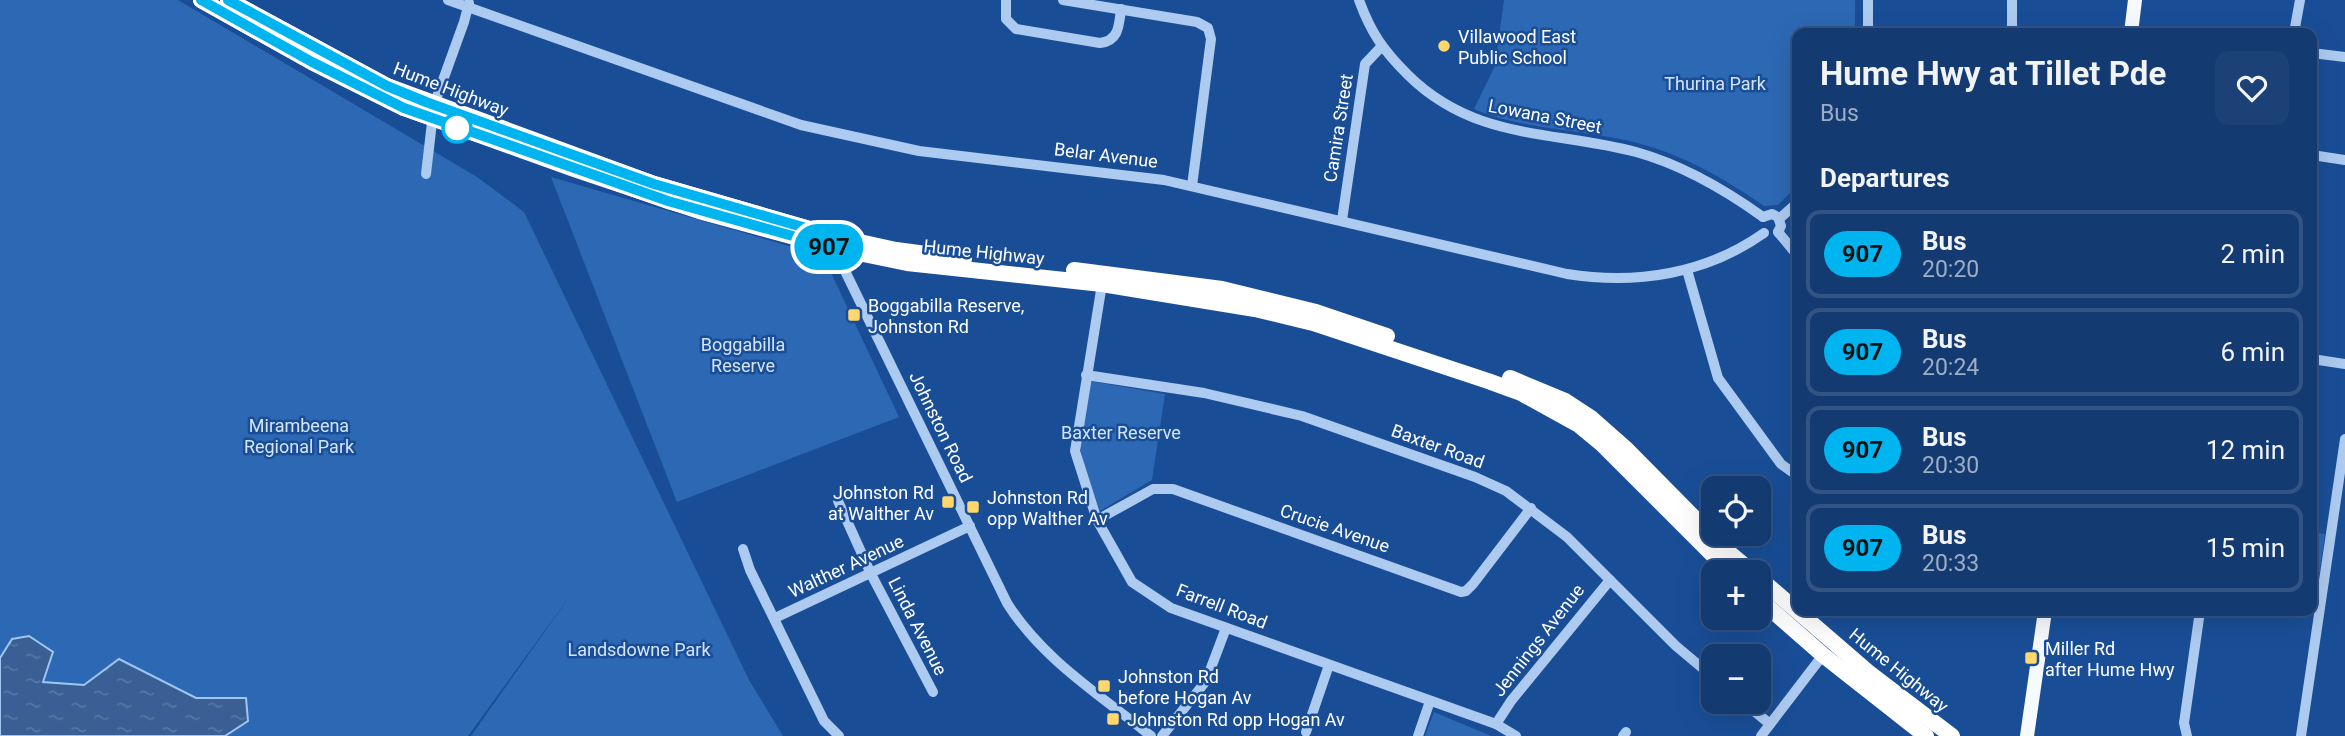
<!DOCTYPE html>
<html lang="en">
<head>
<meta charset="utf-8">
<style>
	body { margin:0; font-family:Roboto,sans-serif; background:#1c4176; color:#f1f3f6; height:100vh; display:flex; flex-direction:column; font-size:26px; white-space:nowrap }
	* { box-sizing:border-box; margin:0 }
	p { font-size:23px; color:#9dadc3 }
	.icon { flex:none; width:38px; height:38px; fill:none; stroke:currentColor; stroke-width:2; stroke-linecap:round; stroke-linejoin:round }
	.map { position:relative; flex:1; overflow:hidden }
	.drawer { position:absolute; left:1792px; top:28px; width:525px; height:588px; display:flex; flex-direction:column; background:#133a71; border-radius:14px; box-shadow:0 7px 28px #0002,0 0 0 2px #325484 }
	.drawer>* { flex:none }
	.badge { padding:0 14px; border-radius:23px; font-size:24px; line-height:46px }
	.tools { position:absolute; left:1701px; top:476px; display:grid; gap:14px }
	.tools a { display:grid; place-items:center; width:70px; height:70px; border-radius:14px; background:#133a71; box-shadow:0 7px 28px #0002,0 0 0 2px #325484; font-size:35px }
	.map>.badge { position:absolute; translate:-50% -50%; box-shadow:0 0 0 4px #fff }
	h2 { padding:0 28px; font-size:26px; line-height:63px }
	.round { display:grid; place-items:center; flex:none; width:74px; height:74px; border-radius:14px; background:#1c4176 }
	.headline { display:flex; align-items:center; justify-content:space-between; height:119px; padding:0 28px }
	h1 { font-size:33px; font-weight:700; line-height:52px }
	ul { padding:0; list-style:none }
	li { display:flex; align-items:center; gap:21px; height:88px; margin:0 14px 10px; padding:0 14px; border:4px solid #325484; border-radius:14px }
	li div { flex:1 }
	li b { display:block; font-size:26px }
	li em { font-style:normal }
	li .badge { min-width:77px; font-weight:700; text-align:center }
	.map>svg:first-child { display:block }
	.park { fill:#2d68b4 }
	.water { fill:url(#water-ripples); stroke:#a0c5f3; stroke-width:2 }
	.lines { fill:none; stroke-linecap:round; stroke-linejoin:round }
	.minor { stroke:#adcaf0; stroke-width:10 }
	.major { stroke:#f6faff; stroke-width:14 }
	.highway { stroke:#fff; stroke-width:16 }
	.line-casing { stroke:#fff; stroke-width:16 }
	.line { stroke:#00b5ef; stroke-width:10 }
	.poi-dot { fill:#ffd76c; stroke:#194e97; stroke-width:2.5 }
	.stop-dot { fill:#fff; stroke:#00b5ef; stroke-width:3.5 }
	.labels { text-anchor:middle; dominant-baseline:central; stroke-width:5; stroke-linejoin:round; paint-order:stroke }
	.poi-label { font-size:18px; fill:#fff; stroke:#194e97; text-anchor:start }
	.park-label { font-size:18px; fill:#d4e5fb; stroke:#194e97 }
	.street-label { font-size:18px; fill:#fff; stroke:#194e97 }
</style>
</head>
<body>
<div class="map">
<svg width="2345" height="736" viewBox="0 0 2345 736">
	<defs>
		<pattern id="water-ripples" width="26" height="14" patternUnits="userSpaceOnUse" patternTransform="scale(1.75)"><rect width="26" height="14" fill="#395f94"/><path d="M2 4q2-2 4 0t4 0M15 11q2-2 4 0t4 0" fill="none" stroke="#5777a4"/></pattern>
	</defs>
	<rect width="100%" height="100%" fill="#194e97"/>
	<g class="park">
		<path d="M0 0H178L477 177 524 212 749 680 783 736H471L572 593 468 736H0Z"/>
		<path d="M1504 0H1855V33H1797V186L1778 205 1764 206C1718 174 1671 148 1615 138 1569 129 1518 128 1474 109L1495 66Z"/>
		<path d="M551 177 823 256 899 417 677 502Z"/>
		<path d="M1090 381 1165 394 1152 480 1100 511 1083 462 1080 446Z"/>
		<path d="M2312 532 2325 534 2314 610 2312 609Z"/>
		<path d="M1434 712 1491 736H1425Z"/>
	</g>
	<path class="water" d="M29 636 53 652 43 682 84 685 119 659 196 698H246L248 721 225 736H0V658L12 639Z"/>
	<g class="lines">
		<g class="minor">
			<path d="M448 0 801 125 919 151 1164 180 1567 274C1637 285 1706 274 1764 233"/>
			<path d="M1006 0V19L1016 29 1100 43C1119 41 1119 25 1121 9"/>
			<path d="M1063 0 1197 22 1208 28 1211 39 1192 186"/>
			<path d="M1359 0C1371 33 1383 50 1408 75 1475 141 1552 130 1636 152 1683 165 1724 189 1763 217"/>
			<path d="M1868 0V33"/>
			<path d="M2012 0V33"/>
			<path d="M2294 33 2300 0"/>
			<path d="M2312 53 2345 57"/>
			<path d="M2312 155 2345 160"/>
			<path d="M426 174 434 105 464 22 469 3"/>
			<path d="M1763 217 1772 214 1778 217 1781 226 1778 232"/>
			<path d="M1779 219 1797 203"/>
			<path d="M1342 220 1365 64 1381 47"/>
			<path d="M1778 232 1797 255"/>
			<path d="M838 246 846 273 1007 603C1042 659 1100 695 1151 736"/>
			<path d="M1687 270 1718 378 1781 464 1792 472 1797 471"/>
			<path d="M1102 284 1075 451 1097 520 1132 582 1171 608 1496 724 1516 736"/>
			<path d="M2312 359 2345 364"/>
			<path d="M1086 375 1204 393 1302 416 1475 477 1506 491 1567 537 1676 646 1713 677"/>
			<path d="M838 501 871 574 933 692"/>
			<path d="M1097 520 1153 489H1173L1461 592 1466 591 1473 584 1531 508"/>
			<path d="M743 549 750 570 824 721 839 736"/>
			<path d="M775 618 970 526"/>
			<path d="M1743 702 1770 724"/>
			<path d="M1496 724 1511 701 1610 580"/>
			<path d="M1306 732 1329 665"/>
			<path d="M1162 736 1206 681 1226 628"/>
			<path d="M1418 736 1430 701"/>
			<path d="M1623 736 1626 732"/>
			<path d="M1761 736 1823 655"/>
			<path d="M2187 736 2184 723 2200 611"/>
			<path d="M2301 736 2345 439"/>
		</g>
		<g class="major">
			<path d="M2131 33 2135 0"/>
			<path d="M2027 736 2045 611"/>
		</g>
		<g class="highway">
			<path d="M201 0 312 62 404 108 574 169 699 211 839 249 907 263 1102 284 1255 309 1313 323 1488 381 1521 393 1579 425 1602 444 1730 572"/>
			<path d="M228 0 387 86 654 184 837 237 896 250 964 259"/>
			<path d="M1074 270 1222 289 1316 312 1387 336"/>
			<path d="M1510 378 1565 401 1591 418 1625 448 1728 552 1752 572"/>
			<path d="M1759 578 1868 672 1952 736"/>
			<path d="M1759 599 1823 655 1926 736"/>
		</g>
	</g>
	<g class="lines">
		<g class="line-casing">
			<path id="line" d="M201 0 312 62 404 108 668 201 839 249 837 237 654 184 426 102 387 86 228 0"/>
		</g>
		<use href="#line" class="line"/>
	</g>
	<g class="poi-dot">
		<circle cx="1444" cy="46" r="7"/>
		<rect x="847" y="308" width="14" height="14" rx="3.5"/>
		<rect x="941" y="495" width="14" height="14" rx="3.5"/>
		<rect x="966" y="500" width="14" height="14" rx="3.5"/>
		<rect x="2024" y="651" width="14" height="14" rx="3.5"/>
		<rect x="1097" y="679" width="14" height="14" rx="3.5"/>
		<rect x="1106" y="712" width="14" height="14" rx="3.5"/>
	</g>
	<circle class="stop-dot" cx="457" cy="128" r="14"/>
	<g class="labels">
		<g class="poi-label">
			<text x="1458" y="36">Villawood East<tspan x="1458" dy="21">Public School</tspan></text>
			<text x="868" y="305">Boggabilla Reserve,<tspan x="868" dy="21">Johnston Rd</tspan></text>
			<text x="934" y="492" text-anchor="end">Johnston Rd<tspan x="934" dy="21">at Walther Av</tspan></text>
			<text x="987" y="497">Johnston Rd<tspan x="987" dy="21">opp Walther Av</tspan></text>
			<text x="2045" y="648">Miller Rd<tspan x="2045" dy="21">after Hume Hwy</tspan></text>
			<text x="1118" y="676">Johnston Rd<tspan x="1118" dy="21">before Hogan Av</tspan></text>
			<text x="1127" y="719">Johnston Rd opp Hogan Av</text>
		</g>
		<g class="park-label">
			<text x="1715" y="83">Thurina Park</text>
			<text x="743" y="344">Boggabilla<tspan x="743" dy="21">Reserve</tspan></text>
			<text x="299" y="425">Mirambeena<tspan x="299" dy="21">Regional Park</tspan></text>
			<text x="1121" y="432">Baxter Reserve</text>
			<text x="639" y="649">Landsdowne Park</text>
		</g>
		<g class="street-label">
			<text transform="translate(451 89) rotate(21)">Hume Highway</text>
			<text transform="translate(1545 116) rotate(11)">Lowana Street</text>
			<text transform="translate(1338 128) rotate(-81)">Camira Street</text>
			<text transform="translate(1106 155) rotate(7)">Belar Avenue</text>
			<text transform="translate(984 252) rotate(6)">Hume Highway</text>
			<text transform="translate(941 427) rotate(64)">Johnston Road</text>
			<text transform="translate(1438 446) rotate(20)">Baxter Road</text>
			<text transform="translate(1335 528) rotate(19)">Crucie Avenue</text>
			<text transform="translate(846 566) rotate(-25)">Walther Avenue</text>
			<text transform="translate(1222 606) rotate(21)">Farrell Road</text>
			<text transform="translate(918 626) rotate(63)">Linda Avenue</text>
			<text transform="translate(1538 640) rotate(-52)">Jennings Avenue</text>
			<text transform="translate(1899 670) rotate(39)">Hume Highway</text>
		</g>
	</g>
</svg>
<div class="tools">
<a><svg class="icon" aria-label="locate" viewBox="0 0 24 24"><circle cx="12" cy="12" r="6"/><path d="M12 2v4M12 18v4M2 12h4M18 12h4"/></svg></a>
<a>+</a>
<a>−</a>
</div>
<b class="badge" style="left:829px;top:247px;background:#00b5ef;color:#111">907</b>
<section class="drawer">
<div class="headline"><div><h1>Hume Hwy at Tillet Pde</h1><p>Bus</p></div><a class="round"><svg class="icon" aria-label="heart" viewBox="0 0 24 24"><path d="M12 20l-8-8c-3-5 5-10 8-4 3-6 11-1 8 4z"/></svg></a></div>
<h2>Departures</h2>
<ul>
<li><span class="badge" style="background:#00b5ef;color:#111">907</span><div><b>Bus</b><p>20:20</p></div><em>2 min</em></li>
<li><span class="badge" style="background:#00b5ef;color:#111">907</span><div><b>Bus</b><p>20:24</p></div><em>6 min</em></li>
<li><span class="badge" style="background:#00b5ef;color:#111">907</span><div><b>Bus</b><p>20:30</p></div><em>12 min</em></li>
<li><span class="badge" style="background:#00b5ef;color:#111">907</span><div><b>Bus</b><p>20:33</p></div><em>15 min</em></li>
</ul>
</section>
</div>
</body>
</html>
